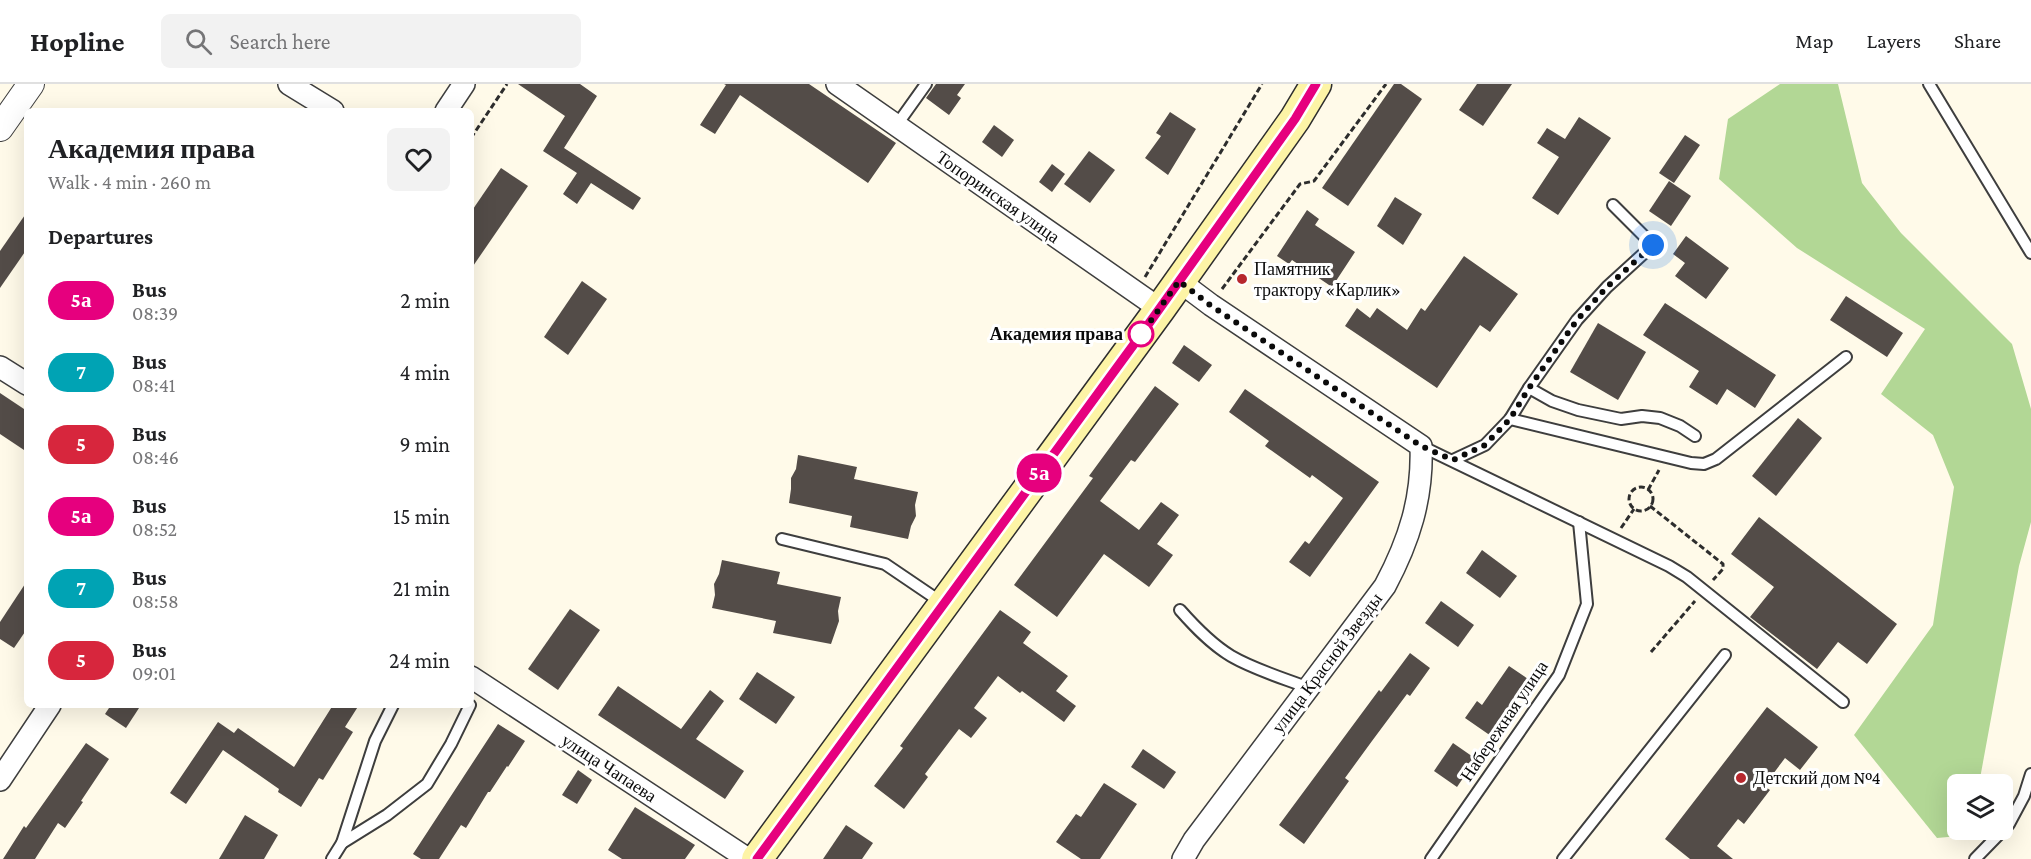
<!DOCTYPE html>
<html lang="en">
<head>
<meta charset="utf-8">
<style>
	body { margin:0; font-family:"Crimson Pro",serif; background:#f2f2f2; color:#202124; height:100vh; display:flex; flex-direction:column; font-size:22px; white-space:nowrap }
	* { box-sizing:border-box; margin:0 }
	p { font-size:20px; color:#757577 }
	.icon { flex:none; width:33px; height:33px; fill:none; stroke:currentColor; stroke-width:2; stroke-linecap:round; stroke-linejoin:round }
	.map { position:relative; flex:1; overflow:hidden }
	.side { position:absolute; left:24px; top:24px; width:450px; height:600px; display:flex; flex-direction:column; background:#fff; border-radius:9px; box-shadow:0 6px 24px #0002 }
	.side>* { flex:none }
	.badge { padding:0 12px; border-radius:20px; font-size:21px; line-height:39px }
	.buttons { position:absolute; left:1947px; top:690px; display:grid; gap:12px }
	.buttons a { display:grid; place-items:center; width:66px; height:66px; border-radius:9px; background:#fff; box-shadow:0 6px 24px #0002; font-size:30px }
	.you { position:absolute; width:30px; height:30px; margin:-15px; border:4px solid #fff; border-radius:50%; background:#1a73e8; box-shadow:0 0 0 9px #1a73e833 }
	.map>.badge { position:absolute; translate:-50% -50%; box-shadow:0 0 0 3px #fff }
	h2 { padding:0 24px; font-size:22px; line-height:54px }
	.round { display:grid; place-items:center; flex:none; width:63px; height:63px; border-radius:9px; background:#f2f2f2 }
	.head { display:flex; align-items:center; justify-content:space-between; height:102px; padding:0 24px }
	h1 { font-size:28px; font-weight:800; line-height:45px }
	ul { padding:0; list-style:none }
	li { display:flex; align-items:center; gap:18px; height:72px; padding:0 24px }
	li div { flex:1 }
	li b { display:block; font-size:22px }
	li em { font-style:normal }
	li .badge { min-width:66px; font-weight:700; text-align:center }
	header { display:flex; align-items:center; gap:36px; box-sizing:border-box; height:84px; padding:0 30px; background:#fff; border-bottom:2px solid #e0e0e0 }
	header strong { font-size:28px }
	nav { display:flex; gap:33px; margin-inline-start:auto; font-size:21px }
	.search { width:420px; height:54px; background:#f2f2f2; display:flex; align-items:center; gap:15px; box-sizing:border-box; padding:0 21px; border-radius:9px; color:#757577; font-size:22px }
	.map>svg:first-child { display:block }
	.forest { fill:#b2d795 }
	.building { fill:#534c48 }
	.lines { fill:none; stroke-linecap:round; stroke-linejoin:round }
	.service-casing { stroke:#3e3e3e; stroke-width:14 }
	.minor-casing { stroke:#3e3e3e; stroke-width:24 }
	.tertiary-casing { stroke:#3e3e3e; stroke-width:28 }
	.secondary-casing { stroke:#2d2d2d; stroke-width:33 }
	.path { stroke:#2d2d2d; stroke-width:3; stroke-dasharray:6 3; stroke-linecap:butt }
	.service { stroke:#fff; stroke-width:10 }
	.minor { stroke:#fff; stroke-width:21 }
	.tertiary { stroke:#fff; stroke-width:26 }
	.secondary { stroke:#fdf4a6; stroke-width:30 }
	.line-casing { stroke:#fff; stroke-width:14 }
	.line { stroke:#e6007e; stroke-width:9 }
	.walk { stroke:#0b0b0b; stroke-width:6; stroke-dasharray:0 10.8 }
	.poi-dot { fill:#b7272d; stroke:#fff; stroke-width:2 }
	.stop-dot { fill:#fff; stroke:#e6007e; stroke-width:3 }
	.labels { text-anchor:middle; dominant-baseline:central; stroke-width:6; stroke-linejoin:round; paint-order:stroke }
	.street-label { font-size:18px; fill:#0b0b0b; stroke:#fff }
	.poi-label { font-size:18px; fill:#0b0b0b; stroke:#fff; text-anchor:start }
	.stop-label { font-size:18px; font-weight:bold; fill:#0b0b0b; stroke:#fff; text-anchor:end }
</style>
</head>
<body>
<header>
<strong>Hopline</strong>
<div class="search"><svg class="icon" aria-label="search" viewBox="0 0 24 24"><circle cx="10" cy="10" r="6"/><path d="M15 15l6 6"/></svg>Search here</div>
<nav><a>Map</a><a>Layers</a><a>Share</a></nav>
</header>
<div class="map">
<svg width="2031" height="775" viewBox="0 0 2031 775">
	<rect width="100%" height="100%" fill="#fffae9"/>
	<path class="forest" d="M1780 0H1838L1862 99 1901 149 2012 260 2031 325V438L2019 482 1979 700H1958V746H1971L1970 751 1937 754 1854 651 1933 541 1954 403 1933 351 1881 310 1925 245 1797 164 1719 95 1728 35Z"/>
	<g class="building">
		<path d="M518 0H580L597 12 564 64 641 114 633 126 591 99 577 120 563 110 577 89 543 67 565 32Z"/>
		<path d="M724 0H809L896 59 868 99 740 11 715 50 700 41 726 1Z"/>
		<path d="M936 0H965L957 11 961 14 949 31 926 14Z"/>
		<path d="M1394 0H1401L1422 15 1348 122 1322 104Z"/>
		<path d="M1477 0H1512L1483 42 1459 26Z"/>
		<path d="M1170 28 1196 45 1168 91 1145 74 1161 52 1156 49Z"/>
		<path d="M1579 33 1611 54 1558 131 1532 114 1559 73 1537 59 1547 44 1565 55Z"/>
		<path d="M994 41 1014 56 1002 73 982 58Z"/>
		<path d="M1685 51 1700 61 1674 99 1659 89Z"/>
		<path d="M1089 67 1115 86 1090 119 1064 100Z"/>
		<path d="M1052 80 1065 90 1052 108 1039 98Z"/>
		<path d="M501 84 528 102 471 185V128Z"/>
		<path d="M1669 97 1691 112 1671 142 1649 127Z"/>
		<path d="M1395 113 1422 130 1403 161 1377 142Z"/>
		<path d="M1307 126 1319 135 1315 141 1355 168 1332 203 1292 176 1289 180 1277 172Z"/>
		<path d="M27 128V165L0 204V167Z"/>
		<path d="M1686 152 1729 184 1706 215 1675 192 1685 179 1673 170Z"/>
		<path d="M1464 172 1518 210 1490 248 1480 241 1437 304 1345 242 1357 224 1370 234 1377 224 1407 246 1421 224 1425 227Z"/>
		<path d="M582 197 607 215 568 271 544 253Z"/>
		<path d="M1846 212 1903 249 1887 273 1830 236Z"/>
		<path d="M1665 219 1776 291 1755 324 1727 305 1717 321 1689 303 1699 287 1643 251Z"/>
		<path d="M1598 239 1646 268 1618 316 1570 288Z"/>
		<path d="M1184 261 1212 281 1199 298 1172 279Z"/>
		<path d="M1155 302 1179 320 1135 378 1131 376 1100 417 1139 446 1161 418 1179 431 1157 460 1173 471 1149 503 1104 470 1057 533 1014 501 1093 394 1089 392Z"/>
		<path d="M1245 305 1379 398 1310 493 1289 478 1305 457 1309 460 1343 414 1312 391 1310 394 1265 362 1269 357 1229 328Z"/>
		<path d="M0 309 27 327V368L0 350Z"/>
		<path d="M1798 334 1822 354 1776 412 1752 392Z"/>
		<path d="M798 371 857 383 854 395 918 408 915 421 916 432 911 442 908 455 850 443 852 432 789 419 791 405V394L796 385Z"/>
		<path d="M1759 433 1897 540 1867 580 1838 558 1817 585 1750 533 1774 503 1731 470Z"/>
		<path d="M1482 466 1517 492 1500 514 1466 489Z"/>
		<path d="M722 476 780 488 777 500 841 513 838 527 839 537 831 560 773 549 776 537 712 524 715 511 714 500 719 490Z"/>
		<path d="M27 497V545L14 564 0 555V538Z"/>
		<path d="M1441 517 1474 541 1458 563 1425 539Z"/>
		<path d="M570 525 600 546 558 606 528 585Z"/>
		<path d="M1000 526 1031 548 1023 559 1068 592 1056 607 1076 622 1064 638 1022 607 1020 609 998 592 974 624 987 634 971 654 959 645 925 690 928 693 904 725 874 702 903 664 900 662Z"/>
		<path d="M1410 569 1430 584 1410 612 1407 610 1372 657 1345 694 1349 697 1304 760 1279 741 1379 606 1381 608Z"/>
		<path d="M1509 582 1531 597 1491 652 1465 634 1477 617 1482 621Z"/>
		<path d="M757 588 795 613 776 640 739 615Z"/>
		<path d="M618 602 681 645 710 606 724 617 696 655 744 687 725 715 598 631Z"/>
		<path d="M111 621H141L126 644 105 630Z"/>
		<path d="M333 621H359L345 643 353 648 323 696 319 694 301 723 278 708 279 705 223 666 186 720 170 709 218 638 234 649 238 644 294 683Z"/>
		<path d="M1767 623 1818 663 1800 686 1785 674 1764 702 1770 706 1744 740 1738 735 1717 762 1733 775H1690L1665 755Z"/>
		<path d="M498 640 525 657 508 683 507 682 490 708H488L466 744 461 741 439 775H421L413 770Z"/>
		<path d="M86 659 109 675 81 717 83 718 65 744 58 739 35 775H3L24 742 26 744Z"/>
		<path d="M1453 659 1476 675 1457 703 1434 687Z"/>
		<path d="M1143 665 1176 688 1164 705 1131 683Z"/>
		<path d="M578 686 592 696 577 720 562 711Z"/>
		<path d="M1104 699 1137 720 1100 775H1081L1056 758 1076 730 1081 733Z"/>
		<path d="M635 723 695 761 685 775H622L608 766Z"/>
		<path d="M245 731 278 751 264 775H219Z"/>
		<path d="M846 741 873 759 862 775H823Z"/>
	</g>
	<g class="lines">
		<g class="service-casing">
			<g id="service">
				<path d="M1929 0 2031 169"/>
				<path d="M896 42 926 0"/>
				<path d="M1529 304 1552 317 1578 326 1621 335 1642 332 1660 334 1680 342 1695 352"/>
				<path d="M1510 335 1691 379 1704 380 1716 375 1846 273"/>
				<path d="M1421 362 1669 482 1687 493 1843 618"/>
				<path d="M1453 376 1485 361 1510 335 1529 304 1577 236 1607 203 1653 161 1613 121"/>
				<path d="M782 455 885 480 944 520"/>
				<path d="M1180 526C1195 543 1211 560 1231 572 1255 586 1283 594 1309 604"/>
				<path d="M342 759 387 731 427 700 451 660 470 621"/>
				<path d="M332 775 342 759 375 657 393 621"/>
				<path d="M1431 775 1559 591 1587 520 1579 438"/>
				<path d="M1563 775 1725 571"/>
				<path d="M1975 775 2009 740 2024 712 2031 690"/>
			</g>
		</g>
		<g class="minor-casing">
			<g id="minor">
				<path d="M289 0 333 27"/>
				<path d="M837 0 1160 225"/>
				<path d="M446 27 464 0"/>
				<path d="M1179 197 1211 221 1421 362C1423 414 1409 457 1385 502L1194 756 1183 775"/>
				<path d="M0 283 27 300"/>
				<path d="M471 593 748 775"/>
				<path d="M0 696 50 621"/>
			</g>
		</g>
		<g class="tertiary-casing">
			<path id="tertiary" d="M0 44 31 0"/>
		</g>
		<g class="secondary-casing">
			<path id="secondary" d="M757 775 1160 225 1295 35 1316 0"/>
		</g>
		<g class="path">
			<path d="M471 54 507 0"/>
			<path d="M1145 193 1262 0"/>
			<path d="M1222 205 1300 100 1314 97 1386 0"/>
			<circle cx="1641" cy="415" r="12"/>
			<path d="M1648 406 1659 386"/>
			<path d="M1650 422 1723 480V485L1713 496"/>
			<path d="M1621 444 1634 425"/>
			<path d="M1651 568 1695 517"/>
		</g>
		<use href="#service" class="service"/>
		<use href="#minor" class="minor"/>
		<use href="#tertiary" class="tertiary"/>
		<use href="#secondary" class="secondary"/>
	</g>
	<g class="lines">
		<g class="line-casing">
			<path id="line" d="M757 775 1140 252 1295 35 1316 0"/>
		</g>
		<use href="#line" class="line"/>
		<path class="walk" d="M1141 250 1140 252 1179 197 1210 221 1421 362 1453 376 1485 361 1510 335 1529 304 1577 236 1607 203 1653 161"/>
	</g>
	<g class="poi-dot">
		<circle cx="1242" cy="195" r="6"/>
		<circle cx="1741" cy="694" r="6"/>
	</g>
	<circle class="stop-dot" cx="1141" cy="250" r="12"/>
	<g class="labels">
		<g class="street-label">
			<text transform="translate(998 113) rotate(35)">Топоринская улица</text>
			<text transform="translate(1327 579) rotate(-53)">улица Красной Звезды</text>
			<text transform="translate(1504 637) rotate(-56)">Набережная улица</text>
			<text transform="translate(609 684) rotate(33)">улица Чапаева</text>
		</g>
		<g class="poi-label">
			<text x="1254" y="185">Памятник<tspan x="1254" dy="21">трактору «Карлик»</tspan></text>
			<text x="1753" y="694">Детский дом №4</text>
		</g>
		<g class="stop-label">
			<text x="1123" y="250">Академия права</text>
		</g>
	</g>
</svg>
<div class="buttons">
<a><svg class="icon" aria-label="layers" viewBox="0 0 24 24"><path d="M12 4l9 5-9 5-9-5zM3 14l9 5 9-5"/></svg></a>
</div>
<div class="you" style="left:1653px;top:161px"></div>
<b class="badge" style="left:1039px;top:389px;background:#e6007e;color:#fff">5а</b>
<section class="side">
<div class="head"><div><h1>Академия права</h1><p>Walk · 4 min · 260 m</p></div><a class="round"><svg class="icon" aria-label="heart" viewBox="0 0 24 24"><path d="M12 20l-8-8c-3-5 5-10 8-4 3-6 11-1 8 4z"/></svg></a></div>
<h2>Departures</h2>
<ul>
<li><span class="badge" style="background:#e6007e;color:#fff">5а</span><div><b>Bus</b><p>08:39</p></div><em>2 min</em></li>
<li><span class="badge" style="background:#00a3b4;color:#fff">7</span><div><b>Bus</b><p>08:41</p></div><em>4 min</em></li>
<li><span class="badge" style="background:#d7263d;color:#fff">5</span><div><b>Bus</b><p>08:46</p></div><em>9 min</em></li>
<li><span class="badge" style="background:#e6007e;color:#fff">5а</span><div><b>Bus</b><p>08:52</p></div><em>15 min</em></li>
<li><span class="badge" style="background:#00a3b4;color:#fff">7</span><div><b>Bus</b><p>08:58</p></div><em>21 min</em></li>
<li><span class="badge" style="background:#d7263d;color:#fff">5</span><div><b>Bus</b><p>09:01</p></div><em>24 min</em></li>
</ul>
</section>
</div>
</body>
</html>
